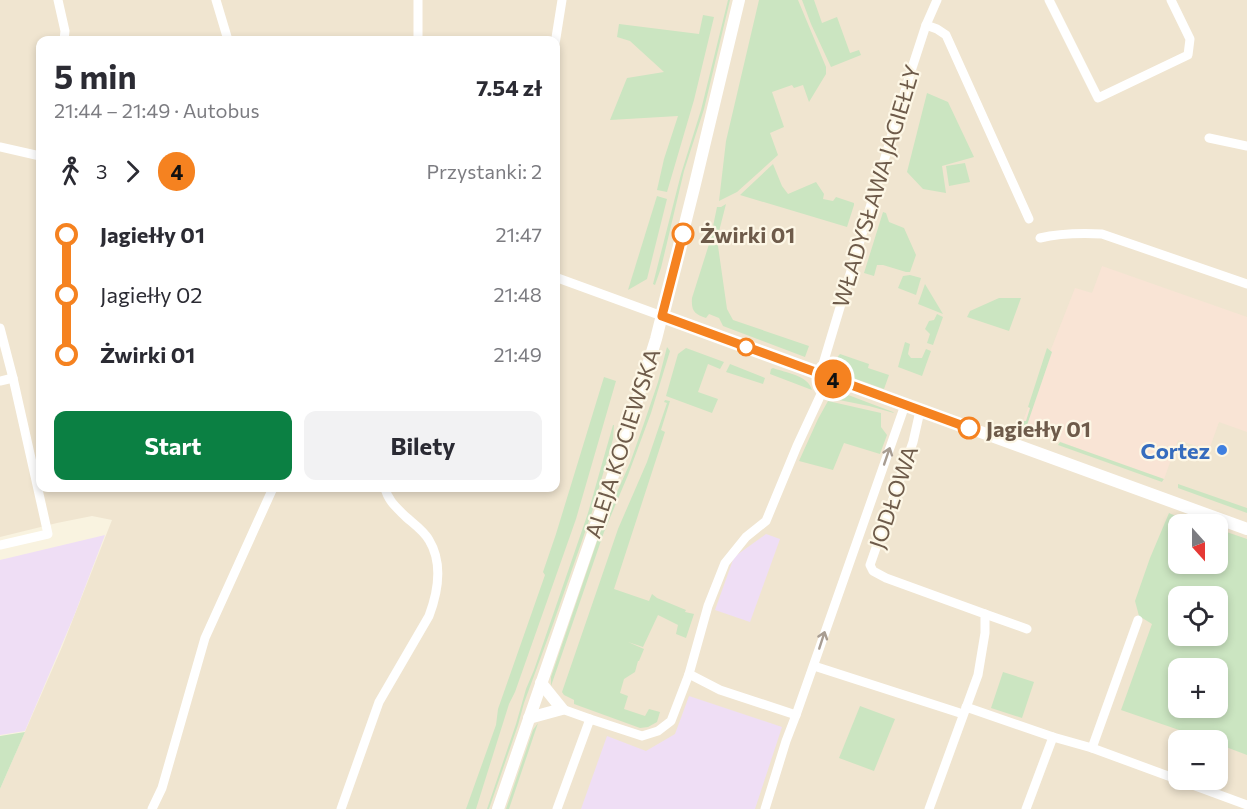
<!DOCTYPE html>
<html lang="pl">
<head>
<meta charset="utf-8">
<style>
	body { margin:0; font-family:Commissioner,sans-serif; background:#f2f2f3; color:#2b2b33; height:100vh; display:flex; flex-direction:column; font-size:22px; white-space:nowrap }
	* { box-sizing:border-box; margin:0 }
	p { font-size:20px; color:#7c7c81 }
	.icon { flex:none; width:33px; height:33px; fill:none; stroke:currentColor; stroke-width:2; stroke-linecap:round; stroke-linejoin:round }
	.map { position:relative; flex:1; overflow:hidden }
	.details { position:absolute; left:36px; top:36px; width:524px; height:456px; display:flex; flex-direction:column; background:#fff; border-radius:12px; box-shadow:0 3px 9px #0003 }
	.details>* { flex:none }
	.badge { padding:0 12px; border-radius:20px; font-size:21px; line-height:39px }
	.needle { width:39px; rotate:159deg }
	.buttons { position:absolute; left:1168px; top:514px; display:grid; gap:12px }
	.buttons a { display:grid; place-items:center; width:60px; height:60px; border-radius:12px; background:#fff; box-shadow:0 3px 9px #0003; font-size:30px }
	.map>.badge { position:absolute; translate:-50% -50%; box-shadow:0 0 0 3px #fff }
	.legs { display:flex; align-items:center; gap:9px; height:66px; padding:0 18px; font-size:20px }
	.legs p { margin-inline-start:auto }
	.summary { display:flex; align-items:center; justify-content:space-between; height:102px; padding:0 18px }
	h1 { font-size:33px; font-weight:700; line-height:45px }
	.cta { display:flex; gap:12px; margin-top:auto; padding:12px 18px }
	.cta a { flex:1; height:69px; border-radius:12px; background:#0b8043; color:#fff; font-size:24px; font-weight:700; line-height:69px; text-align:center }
	.cta a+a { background:#f2f2f3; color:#2b2b33 }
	ul { padding:0 18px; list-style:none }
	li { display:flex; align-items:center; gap:21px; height:60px; font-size:22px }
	li i { display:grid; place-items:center; width:9px; height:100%; margin:0 8px; background:currentColor }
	li i::after { content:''; width:15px; height:15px; margin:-8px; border:4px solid; border-radius:50%; background:#fff }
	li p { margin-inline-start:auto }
	li:first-child i { background:linear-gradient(#0000 50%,currentColor 0) }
	li:last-child i { background:linear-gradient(currentColor 50%,#0000 0) }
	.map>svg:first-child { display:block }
	.residential { fill:#f0e5d0; fill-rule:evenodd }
	.commercial { fill:#f9e4d5 }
	.education { fill:#efdef5 }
	.green { fill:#cbe5c1; fill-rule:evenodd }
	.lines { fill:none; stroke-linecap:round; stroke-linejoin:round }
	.minor { stroke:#fff; stroke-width:9 }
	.tertiary { stroke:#fff; stroke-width:12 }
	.oneway { stroke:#a89d92 }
	.line-1-casing { stroke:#fff; stroke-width:14 }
	.line-1 { stroke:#f58220; stroke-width:9 }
	.stop-1-dot { fill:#fff; stroke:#f58220; stroke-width:3 }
	.shop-dot { fill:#3f7fe0; stroke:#fdf7e6; stroke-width:2 }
	.labels { text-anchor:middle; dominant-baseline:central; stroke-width:4.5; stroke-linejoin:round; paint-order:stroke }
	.street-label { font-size:22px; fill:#6e5b4a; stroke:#fdf7e6 }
	.stop-label { font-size:22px; font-weight:bold; fill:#6e5b4a; stroke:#fdf7e6; text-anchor:start }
	.shop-label { font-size:22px; font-weight:bold; fill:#366cbe; stroke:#fdf7e6; text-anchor:end }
</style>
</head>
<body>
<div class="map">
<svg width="1247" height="809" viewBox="0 0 1247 809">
	<rect width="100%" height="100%" fill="#f9f3e0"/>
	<path class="residential" d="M0 0H1247V809H0V789L62 647 112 520 92 516 57 523 0 537ZM40 40H555V488H40ZM1179 525H1218V564H1179ZM1179 597H1218V636H1179ZM1179 669H1218V708H1179ZM1179 741H1218V780H1179Z"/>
	<path class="commercial" d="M1102 266 1247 317V432L1219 422 1209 450 1178 440 1163 482 1021 426 1075 288 1092 293Z"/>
	<g class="education">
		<path d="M766 534 780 539 750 622 715 610 734 557Z"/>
		<path d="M105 535 74 616 25 731 0 735V560Z"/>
		<path d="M689 696 782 727 755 809H581L607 736 646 751 675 734Z"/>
	</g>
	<g class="green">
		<path d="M728 0H730L704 109 684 171 661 268 655 285 653 284 681 174 701 110Z"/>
		<path d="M759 0H798L826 67V74L809 102 803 85 794 88 792 85 772 92 784 127 770 133 778 155 737 192 719 201 726 141Z"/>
		<path d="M802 0H814L822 23 837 17 850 53 859 50 861 55 831 67 811 24Z"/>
		<path d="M703 15 714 17 694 100 667 192 657 190 664 159 678 116 610 120 627 78 664 72 630 41 617 37 619 24 699 34Z"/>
		<path d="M927 93 948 102 974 157 942 166 946 193 923 189 907 172Z"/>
		<path d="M965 163 970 182 949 186 946 166Z"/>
		<path d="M773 164 782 186 788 194 816 182 824 194 823 199 833 201 836 197 854 203V205L847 227 740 195Z"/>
		<path d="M657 196 667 199 647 279 628 290Z"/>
		<path d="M726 204 717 239 727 309 733 320 809 346 805 357 723 326 719 318 709 314 706 318C695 314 691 312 692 298L710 241 717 207H721Z"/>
		<path d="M883 212 886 213 889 222 904 228 916 255 910 272H906L883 265H877L874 276 864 273Z"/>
		<path d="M910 275 921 278 916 295 898 288 903 276Z"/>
		<path d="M925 284 943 314 918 304Z"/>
		<path d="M999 298H1021L1009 331 967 317 970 311Z"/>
		<path d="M937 314 943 317 933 345 927 343 930 334 925 329 929 321 934 320Z"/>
		<path d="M905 342 910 344 908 354 911 358H922L926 349 931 351 922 376 898 367Z"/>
		<path d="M667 347 670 351 651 413 628 475 604 532 551 686V677L604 521 630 463 642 429 658 382Z"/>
		<path d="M686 348 724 362 720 369 708 364 698 392 718 399 712 413 666 396 678 354Z"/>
		<path d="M1047 348 1052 352 1026 428 1038 433 1037 436 1025 432 1024 430 1022 431 1016 429 1017 424 1022 421H1026L1030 408 1028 407Z"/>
		<path d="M840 354 869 364 868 368 889 375 884 389 842 374C837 370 832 366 832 359L835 360Z"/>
		<path d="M730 364 765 378 763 384 726 372Z"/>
		<path d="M773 368C786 373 808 375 812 390L770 374 771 369Z"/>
		<path d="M604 377 616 381 576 519 515 692 509 704 476 809H466L496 725 498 709 545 575 543 572 556 534Z"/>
		<path d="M835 390 893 412 894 413 869 406 829 398Z"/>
		<path d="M665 400 670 401 661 430 665 432 614 589 649 601 652 594 657 598 686 610 685 612 694 614 686 638 676 634 678 625 658 615 643 647 628 642 644 649 639 661H638L635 672 624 679 620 693 628 696 624 709 645 716 649 709 660 712 657 722 648 727 640 728 574 704V700L564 695 562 692 618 529 647 462 667 403 664 402Z"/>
		<path d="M828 401 881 413V427L887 435 880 454 844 443 833 470 799 461 818 419Z"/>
		<path d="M613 425H614L613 439 592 512 553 624 524 703 518 725 489 809H487L516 724 526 689 534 670 588 513Z"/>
		<path d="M1060 442 1164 479 1162 482 1058 445Z"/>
		<path d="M1178 484 1247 508V513L1178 488Z"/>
		<path d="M1169 513 1187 521 1180 515 1207 525H1179V564H1218V529L1247 539V755L1218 744V741H1211L1121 710 1152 624 1139 616 1135 601 1150 558ZM1179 597H1218V636H1179ZM1179 669H1218V708H1179Z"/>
		<path d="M1003 672 1034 682 1022 718 991 708Z"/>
		<path d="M860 706 895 719 874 771 839 758Z"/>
		<path d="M538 723 509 809H506L533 730Z"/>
		<path d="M25 732 0 789V736Z"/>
	</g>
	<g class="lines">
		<g class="minor">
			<path d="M58 0 65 31 64 40"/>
			<path d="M216 0 228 40"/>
			<path d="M418 0V40"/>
			<path d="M1049 0 1098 98 1188 55 1190 39 1171 0"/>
			<path d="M926 25 937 29 946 35 1029 219"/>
			<path d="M555 44 562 0"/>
			<path d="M1209 138 1247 146"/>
			<path d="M0 147 40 156"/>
			<path d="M1040 238C1061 233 1080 233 1102 234L1247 284"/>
			<path d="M555 277 662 316"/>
			<path d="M0 328 13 378 48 534 0 545"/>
			<path d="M820 374 911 71 926 25 937 0"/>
			<path d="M0 381 13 378"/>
			<path d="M920 411 913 442 870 565 873 571 886 578 985 614V633L978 675 929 809"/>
			<path d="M985 614 1027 629"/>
			<path d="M814 666 963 714"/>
			<path d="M966 707 1053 737 1092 748 1247 805"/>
			<path d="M562 709 590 719"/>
			<path d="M796 715 720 690 689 674 708 606 725 563 746 537 766 521 797 446 829 377"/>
			<path d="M1092 748 1138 620"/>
			<path d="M152 809 162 788 205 638 273 488"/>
			<path d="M341 809 379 702 429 616C438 592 443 563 429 540 424 531 414 524 406 517 397 508 388 501 385 488"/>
			<path d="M557 809 590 719 642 736 658 731 671 721 689 674"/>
			<path d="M765 809 786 741 796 715 905 405"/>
			<path d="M1026 809 1053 737"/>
		</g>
		<g class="tertiary">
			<path d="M662 316 1247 529"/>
			<path d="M529 718 562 709 541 683"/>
			<path d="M498 809 621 452 656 339 694 188 739 0"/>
		</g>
	</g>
	<defs><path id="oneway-shaft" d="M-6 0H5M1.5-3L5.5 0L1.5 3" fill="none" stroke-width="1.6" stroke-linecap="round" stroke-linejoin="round" transform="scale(1.5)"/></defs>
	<g class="oneway">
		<use href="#oneway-shaft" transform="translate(887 456) rotate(-71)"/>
		<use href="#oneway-shaft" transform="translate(822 640) rotate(-72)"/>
	</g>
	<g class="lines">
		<g class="line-1-casing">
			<path id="line-1" d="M683 234 662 316 969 428"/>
		</g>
		<use href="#line-1" class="line-1"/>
	</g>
	<g class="stop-1-dot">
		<circle cx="683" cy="234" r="10"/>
		<circle cx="746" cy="347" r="8"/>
		<circle cx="969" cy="428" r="10"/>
	</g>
	<circle class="shop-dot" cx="1222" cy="450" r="6"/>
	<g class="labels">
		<g class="street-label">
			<text transform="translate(876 186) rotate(-73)">WŁADYSŁAWA JAGIEŁŁY</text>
			<text transform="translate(622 443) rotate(-72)">ALEJA KOCIEWSKA</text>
			<text transform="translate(893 497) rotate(-71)">JODŁOWA</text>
		</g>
		<g class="stop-label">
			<text x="700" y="234">Żwirki 01</text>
			<text x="986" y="428">Jagiełły 01</text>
		</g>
		<g class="shop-label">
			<text x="1210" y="450">Cortez</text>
		</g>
	</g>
</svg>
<div class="buttons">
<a><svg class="needle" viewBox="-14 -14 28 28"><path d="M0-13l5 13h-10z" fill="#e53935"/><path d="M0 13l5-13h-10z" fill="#7c7c81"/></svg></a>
<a><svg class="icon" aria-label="locate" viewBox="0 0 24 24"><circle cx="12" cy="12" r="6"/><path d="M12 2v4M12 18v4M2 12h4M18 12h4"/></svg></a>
<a>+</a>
<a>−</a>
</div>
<b class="badge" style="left:833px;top:379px;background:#f58220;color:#111">4</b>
<section class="details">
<div class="summary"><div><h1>5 min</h1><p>21:44 – 21:49 · Autobus</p></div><b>7.54 zł</b></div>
<div class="legs"><svg class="icon" aria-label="walk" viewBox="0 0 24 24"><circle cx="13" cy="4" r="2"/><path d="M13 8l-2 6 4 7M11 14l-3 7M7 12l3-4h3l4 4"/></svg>3<svg class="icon" aria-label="forward" viewBox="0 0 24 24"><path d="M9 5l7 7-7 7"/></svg><b class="badge" style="background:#f58220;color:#111">4</b><p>Przystanki: 2</p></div>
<ul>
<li><i style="color:#f58220"></i><b>Jagiełły 01</b><p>21:47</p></li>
<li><i style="color:#f58220"></i><span>Jagiełły 02</span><p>21:48</p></li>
<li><i style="color:#f58220"></i><b>Żwirki 01</b><p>21:49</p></li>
</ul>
<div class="cta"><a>Start</a><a>Bilety</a></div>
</section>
</div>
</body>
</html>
